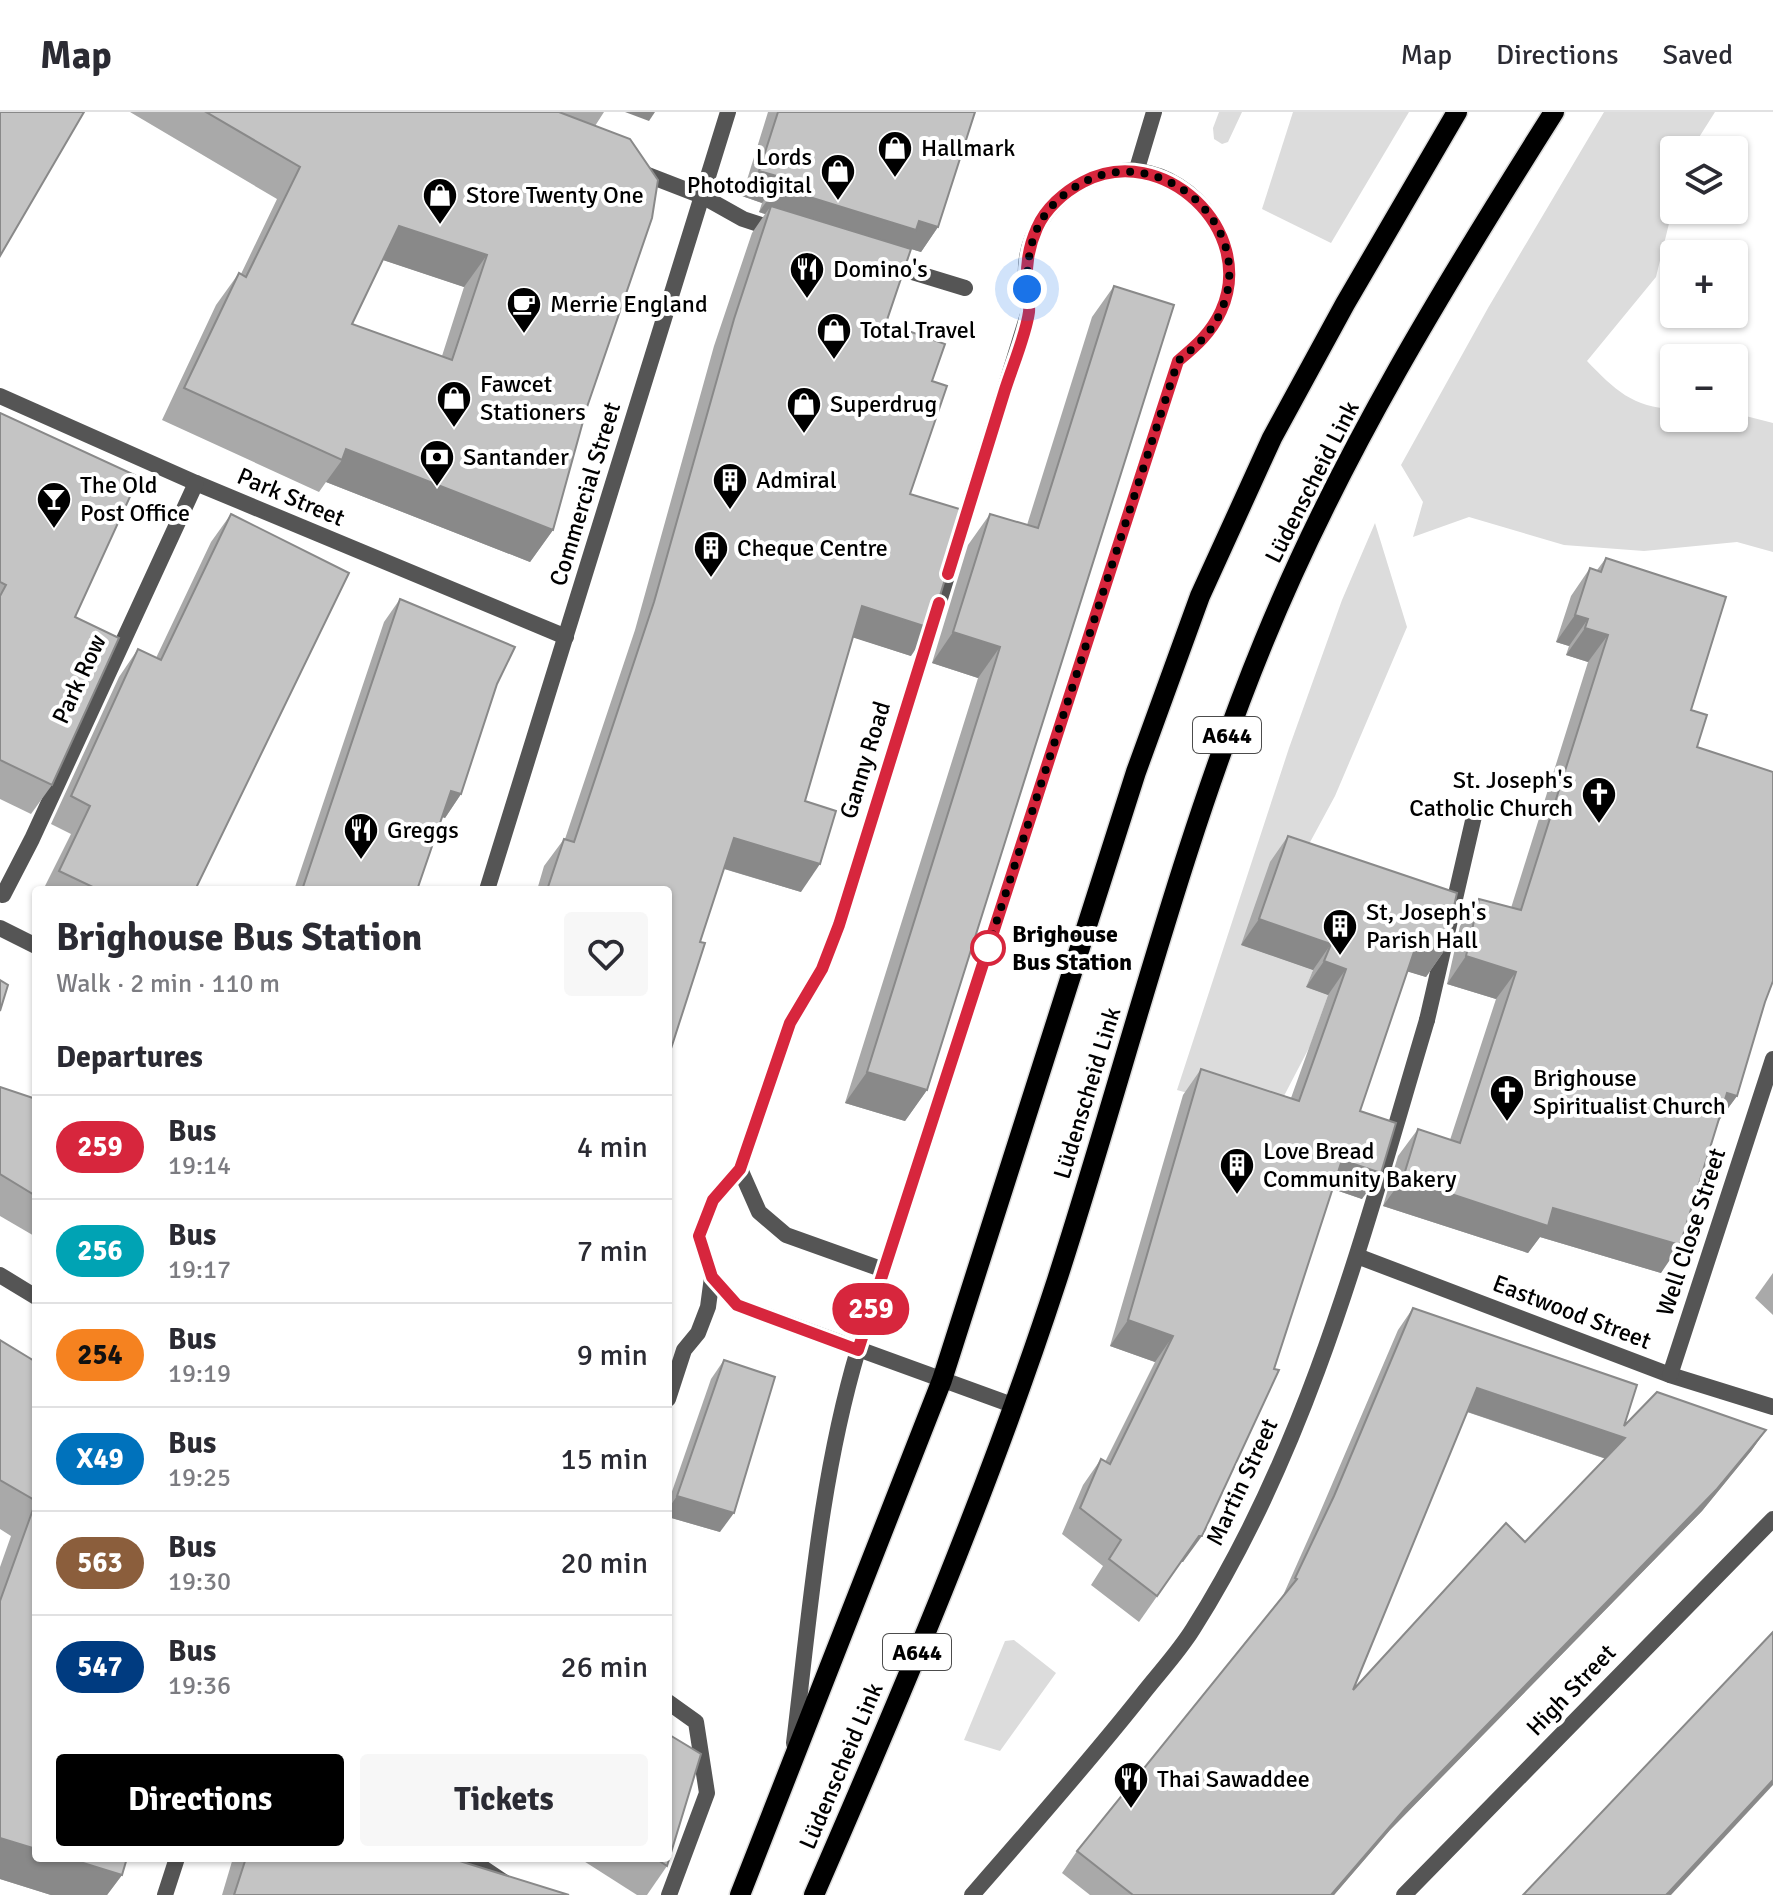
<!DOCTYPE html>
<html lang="en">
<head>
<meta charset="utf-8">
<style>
	body { margin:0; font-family:Signika,sans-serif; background:#f7f7f7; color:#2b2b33; height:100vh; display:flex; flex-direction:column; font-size:30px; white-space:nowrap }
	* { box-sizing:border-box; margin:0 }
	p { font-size:26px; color:#7c7c81 }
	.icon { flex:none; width:44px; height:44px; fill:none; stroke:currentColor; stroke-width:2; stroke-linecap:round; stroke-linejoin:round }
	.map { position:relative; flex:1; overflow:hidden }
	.sheet { position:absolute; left:32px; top:774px; width:640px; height:976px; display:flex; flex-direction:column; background:#fff; border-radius:8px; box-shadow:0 2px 6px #0004 }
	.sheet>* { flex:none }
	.badge { padding:0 16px; border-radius:26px; font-size:28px; line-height:52px }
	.buttons { position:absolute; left:1660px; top:24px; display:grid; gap:16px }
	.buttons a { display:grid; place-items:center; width:88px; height:88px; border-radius:8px; background:#fff; box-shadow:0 2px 6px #0004; font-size:40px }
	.you { position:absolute; width:40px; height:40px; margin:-20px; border:6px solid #fff; border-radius:50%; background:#1a73e8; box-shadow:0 0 0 12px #1a73e833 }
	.map>.badge { position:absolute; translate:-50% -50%; box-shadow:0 0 0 4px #fff }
	h2 { padding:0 24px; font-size:30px; line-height:72px }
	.round { display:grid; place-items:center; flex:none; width:84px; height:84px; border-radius:8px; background:#f7f7f7 }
	.overview { display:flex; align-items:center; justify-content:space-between; height:136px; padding:0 24px }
	h1 { font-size:38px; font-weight:700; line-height:60px }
	.primary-button { display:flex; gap:16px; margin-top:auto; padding:16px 24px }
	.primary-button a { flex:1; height:92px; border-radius:8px; background:#000; color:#fff; font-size:32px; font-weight:700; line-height:92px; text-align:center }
	.primary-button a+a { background:#f7f7f7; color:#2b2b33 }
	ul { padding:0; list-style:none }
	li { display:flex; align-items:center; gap:24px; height:104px; padding:0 24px; border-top:2px solid #e1e1e2 }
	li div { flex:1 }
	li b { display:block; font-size:30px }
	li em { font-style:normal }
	li .badge { min-width:88px; font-weight:700; text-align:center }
	header { display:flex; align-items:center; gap:48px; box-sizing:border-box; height:112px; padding:0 40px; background:#fff; border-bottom:2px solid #e1e1e2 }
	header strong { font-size:38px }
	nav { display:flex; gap:44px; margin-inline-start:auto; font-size:28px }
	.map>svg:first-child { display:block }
	.green { fill:#dcdcdc }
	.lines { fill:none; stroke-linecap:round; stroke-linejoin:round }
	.primary-casing { stroke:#dbdbdb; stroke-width:23 }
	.lane { stroke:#555; stroke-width:16 }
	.street { stroke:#555; stroke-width:16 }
	.primary { stroke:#000; stroke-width:20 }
	.wall { fill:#a9a9a9; fill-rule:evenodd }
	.shaded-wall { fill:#898989 }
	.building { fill:#c4c4c4; stroke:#898989; stroke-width:2; fill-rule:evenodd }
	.line-casing { stroke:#fff; stroke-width:18 }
	.line { stroke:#d7263d; stroke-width:12 }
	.walk { stroke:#000; stroke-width:8; stroke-dasharray:0 14.4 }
	.stop-dot { fill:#fff; stroke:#d7263d; stroke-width:4 }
	.labels { text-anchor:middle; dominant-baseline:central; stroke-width:8; stroke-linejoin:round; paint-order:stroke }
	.shield { fill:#fff; stroke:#4c4c4c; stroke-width:2 }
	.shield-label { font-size:22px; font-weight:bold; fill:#000 }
	.poi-label { font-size:24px; fill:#000; stroke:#fff; text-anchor:start }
	.street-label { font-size:24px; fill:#000; stroke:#fff }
	.stop-label { font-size:24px; font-weight:bold; fill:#000; stroke:#fff; text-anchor:start }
</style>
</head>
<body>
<header>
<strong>Map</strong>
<nav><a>Map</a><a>Directions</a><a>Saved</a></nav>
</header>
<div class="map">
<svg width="1773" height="1783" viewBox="0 0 1773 1783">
	<rect width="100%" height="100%" fill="#fff"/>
	<g class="green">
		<path d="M1219 0H1242L1228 30 1222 32 1214 27 1213 16Z"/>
		<path d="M1293 0H1409L1331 131 1262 97Z"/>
		<path d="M1604 0H1715L1691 38H1674V91L1656 165 1587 249C1614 277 1633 296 1674 297V306H1734V301L1773 311V440L1737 430 1644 439 1564 433 1469 405 1413 425 1423 390 1401 353 1488 196Z"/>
		<path d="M1375 411 1407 515 1335 684 1295 758 1241 833 1313 858 1306 875 1328 883 1310 934 1273 1005 1177 978 1289 636 1342 488Z"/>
		<path d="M1014 1528 1056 1561 1000 1639 964 1628 1005 1529Z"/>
	</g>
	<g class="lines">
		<g class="primary-casing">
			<g id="primary">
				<path d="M740 1783 942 1268 1136 660 1200 484 1272 326 1345 192 1457 0"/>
				<path d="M814 1783C902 1581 989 1377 1057 1168 1126 955 1179 736 1264 529 1340 343 1447 169 1554 0"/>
			</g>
		</g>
		<g class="lane">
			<path d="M1136 60 1154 0"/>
			<path d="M1427 908 1475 700"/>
			<path d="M740 1057 759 1100 786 1123 884 1158"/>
			<path d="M712 1165 737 1193 1015 1294"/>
			<path d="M668 1287 684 1238 698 1221 708 1195 712 1165 699 1124 713 1088 740 1057 790 911 822 857 839 813 1029 199C1027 182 1024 162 1027 145 1036 90 1095 48 1149 61 1206 75 1247 143 1221 199 1211 221 1196 234 1178 249L858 1238C820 1366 810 1500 794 1631"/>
			<path d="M468 1746 523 1783"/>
		</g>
		<g class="street">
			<path d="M640 60 702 84 743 107 777 118"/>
			<path d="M883 151 965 176"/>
			<path d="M0 284 196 371 566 525"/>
			<path d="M487 778 728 0"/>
			<path d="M3 783 32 727 196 371"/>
			<path d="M0 816 36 834"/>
			<path d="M1357 1144 1670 1263 1773 1295"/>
			<path d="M0 1163 36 1185"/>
			<path d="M1670 1263 1773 947"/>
			<path d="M668 1590 696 1610 707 1681 669 1783"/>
			<path d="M165 1783 177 1746"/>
			<path d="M972 1783C1029 1718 1087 1652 1141 1584 1158 1562 1178 1541 1193 1517 1310 1333 1365 1116 1427 908"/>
			<path d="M1404 1783 1773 1407"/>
		</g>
		<use href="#primary" class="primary"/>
	</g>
	<g class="wall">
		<path d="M130 0H604L595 14 587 295 553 418 530 450 326 370 319 380 162 308 216 193 239 161 241 162 277 87ZM383 148 464 175 442 244 352 212Z"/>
		<path d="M768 0H975L938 115 921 140 911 137 886 211 932 269 910 382 911 544 853 525 805 689 801 780 724 757 700 830 668 946V778H537L544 754 564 727H565L635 518 714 234 752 121 765 102 759 100 762 91 742 84Z"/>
		<path d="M1114 174 927 978 905 1009 845 991 978 566 932 551 968 433 990 402 1027 413 1092 205Z"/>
		<path d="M0 301 75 505 52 673 31 702 0 687Z"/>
		<path d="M231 402 195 778H43L71 722 51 712 119 565 138 537 156 546 211 430Z"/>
		<path d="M1606 446 1691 598 1697 635 1765 890 1737 984 1718 1010 1661 1161 1540 1125 1528 1141 1383 1094 1398 1044 1418 1017 1450 1028 1496 887 1447 872 1460 814 1479 787 1511 796 1588 550 1566 543 1569 534 1556 530 1571 484 1590 456 1597 458Z"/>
		<path d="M400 487 497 572 461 682 445 706 442 705 417 778H294L384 510Z"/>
		<path d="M1288 724 1444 839 1426 865 1407 859 1360 999 1362 1087 1333 1077 1183 1450H1181L1139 1510 1091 1473 1103 1454 1062 1422 1083 1373 1101 1347 1105 1350 1155 1250 1110 1234 1183 983 1201 957 1291 986 1328 883 1306 875 1313 858 1241 833 1270 750Z"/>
		<path d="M0 975 36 987V1125L0 1104Z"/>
		<path d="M1773 1161V1203L1755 1186Z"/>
		<path d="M1413 1196 1624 1314 1766 1318 1751 1339 1702 1399 1390 1718 1334 1783H1090L1062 1761 1077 1739 1281 1488 1318 1405 1398 1218ZM1467 1300 1606 1347 1525 1430 1353 1578Z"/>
		<path d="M0 1228 122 1763 107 1783H51L0 1767V1455L11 1424 0 1417Z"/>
		<path d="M724 1248 720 1420 668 1405V1391L711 1267Z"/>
		<path d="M233 1746H450L569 1783H222Z"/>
		<path d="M579 1746H668L667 1754 647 1783H637Z"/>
	</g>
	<g class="shaded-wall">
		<path d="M625 0H655L649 9Z"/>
		<path d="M759 59 780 65 762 91 742 84Z"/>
		<path d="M777 75 919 109 938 115 921 140 771 94 765 102 759 100Z"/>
		<path d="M399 114 487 143 464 175 377 146Z"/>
		<path d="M346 337 553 418 530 450 326 370 342 348Z"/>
		<path d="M862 494 930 516 911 544 842 522Z"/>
		<path d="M1575 503 1588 507 1569 534 1556 530Z"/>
		<path d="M1585 516 1608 523 1588 550 1566 543Z"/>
		<path d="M953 520 1000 535 978 566 932 551Z"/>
		<path d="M451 679 461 682 445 706 435 702Z"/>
		<path d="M734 726 820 752 801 780 715 754Z"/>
		<path d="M1259 807 1331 832 1313 858 1241 833Z"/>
		<path d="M1417 831 1444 839 1426 865 1399 857Z"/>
		<path d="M1466 844 1516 860 1496 887 1447 872Z"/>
		<path d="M1324 849 1346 857 1328 883 1306 875Z"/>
		<path d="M867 960 927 978 905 1009 845 991Z"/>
		<path d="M1727 981 1737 984 1717 1011Z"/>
		<path d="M1342 1048 1381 1061 1362 1087 1324 1074Z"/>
		<path d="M1403 1066 1553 1096 1680 1133 1661 1161 1540 1125 1528 1141 1383 1094Z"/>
		<path d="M1128 1208 1173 1224 1155 1250 1110 1234Z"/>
		<path d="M1477 1276 1625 1326 1610 1348 1462 1298Z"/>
		<path d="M1766 1318 1751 1339 1702 1399 1390 1718 1334 1783H1331L1405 1697Z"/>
		<path d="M677 1384 734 1401 720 1420 668 1405V1397Z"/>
		<path d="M1199 1424H1202L1183 1450H1181L1139 1510Z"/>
		<path d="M1773 1668V1673L1671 1783H1666Z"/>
		<path d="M0 1726 36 1737V1746H67L122 1763 107 1783H51L0 1767Z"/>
	</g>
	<g class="building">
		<path d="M0 0H84L0 144Z"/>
		<path d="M206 0H559L630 27 658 68 652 106 587 295 553 418 346 337 342 348 184 276 239 161 246 165 300 55ZM399 114 487 143 452 248 352 212Z"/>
		<path d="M778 0H975L938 115 919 109 916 118 777 75 780 65 759 59Z"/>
		<path d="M771 94 911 137 886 211 945 232 932 269 947 274 910 382 966 399 930 516 862 494 805 689 836 699 820 752 734 726 700 830 705 831 668 946V778H547L564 727 574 730 654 490 734 207Z"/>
		<path d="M1114 174 1174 193 927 978 867 960 1000 535 953 520 990 402 1038 416Z"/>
		<path d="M0 301 139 365 75 505 119 526 52 673 0 648V484L6 473 0 470Z"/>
		<path d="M231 402 349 461 195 778H99L59 759 90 694 71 684 138 537 161 548Z"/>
		<path d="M1606 446 1726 485 1691 598 1707 603 1697 635 1773 660V869L1765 890 1737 984 1727 981 1680 1133 1553 1096 1548 1114 1403 1066 1418 1017 1460 1031 1516 860 1466 844 1479 787 1521 798 1608 523 1585 516 1588 507 1575 503 1590 456 1601 460Z"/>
		<path d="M400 487 515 535 497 572 461 682 451 679 417 778H302Z"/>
		<path d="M1288 724 1457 781 1444 839 1417 831 1360 999 1396 1011 1381 1061 1342 1048 1274 1257 1279 1258 1202 1424H1199L1157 1484 1109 1447 1121 1428 1080 1396 1101 1347 1110 1352 1173 1224 1128 1208 1201 957 1299 989 1346 857 1324 849 1331 832 1259 807Z"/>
		<path d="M0 868 8 873 0 899Z"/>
		<path d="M0 975 36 987V1084L0 1062Z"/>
		<path d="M1413 1196 1637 1273 1624 1314 1657 1280 1766 1318 1717 1377 1405 1697 1331 1783H1133L1077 1739 1297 1467 1295 1466 1334 1384ZM1477 1276 1625 1326 1525 1430 1506 1411 1353 1578Z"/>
		<path d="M0 1228 36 1250V1737L0 1726V1489L36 1389 0 1368Z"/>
		<path d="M724 1248 775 1265 734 1401 677 1384Z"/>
		<path d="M1773 1520V1668L1669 1780 1666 1783H1523Z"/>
		<path d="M668 1622 701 1642 667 1754 655 1746H668Z"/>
		<path d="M67 1746H127L122 1763Z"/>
		<path d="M246 1746H450L569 1783H234Z"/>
	</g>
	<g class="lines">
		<g class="line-casing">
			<path id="line" d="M939 491 839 813 822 857 790 911 740 1057 713 1088 699 1124 712 1165 737 1193 858 1238 1178 249C1196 234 1211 221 1221 199 1258 118 1162 28 1083 70 1064 80 1045 97 1037 116 1028 136 1026 154 1027 176 1027 183 1030 192 1029 200 1026 223 1011 258 1004 281 985 342 966 402 948 462"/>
		</g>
		<use href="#line" class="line"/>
		<path class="walk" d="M988 836 1178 249C1196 234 1212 221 1221 199 1260 112 1154 21 1072 77 1035 102 1027 134 1027 177"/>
	</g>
	<defs>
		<g id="shop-pin" transform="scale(1.8)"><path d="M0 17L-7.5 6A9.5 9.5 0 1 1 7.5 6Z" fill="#000" stroke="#fff"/><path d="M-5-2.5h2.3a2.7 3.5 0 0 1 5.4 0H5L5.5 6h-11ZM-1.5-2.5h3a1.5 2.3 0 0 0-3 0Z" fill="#fff"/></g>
		<g id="restaurant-pin" transform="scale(1.8)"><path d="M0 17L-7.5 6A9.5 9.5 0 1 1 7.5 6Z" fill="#000" stroke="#fff"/><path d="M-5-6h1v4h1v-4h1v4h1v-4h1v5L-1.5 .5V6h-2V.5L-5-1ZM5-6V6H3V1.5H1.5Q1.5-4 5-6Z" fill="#fff"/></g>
		<g id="cafe-pin" transform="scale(1.8)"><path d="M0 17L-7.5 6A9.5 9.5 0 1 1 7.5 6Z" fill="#000" stroke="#fff"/><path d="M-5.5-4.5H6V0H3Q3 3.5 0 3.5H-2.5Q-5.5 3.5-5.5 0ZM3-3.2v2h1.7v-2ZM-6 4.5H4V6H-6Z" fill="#fff"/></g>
		<g id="bank-pin" transform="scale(1.8)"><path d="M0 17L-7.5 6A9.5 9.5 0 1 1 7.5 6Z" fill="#000" stroke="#fff"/><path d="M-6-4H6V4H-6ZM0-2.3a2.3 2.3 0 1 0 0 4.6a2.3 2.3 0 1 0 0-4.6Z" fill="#fff"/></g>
		<g id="building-pin" transform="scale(1.8)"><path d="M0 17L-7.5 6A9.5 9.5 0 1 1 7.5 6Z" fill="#000" stroke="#fff"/><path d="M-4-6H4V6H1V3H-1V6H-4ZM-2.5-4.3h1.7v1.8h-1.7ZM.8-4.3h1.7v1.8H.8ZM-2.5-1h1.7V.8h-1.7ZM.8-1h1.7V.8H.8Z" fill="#fff"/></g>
		<g id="bar-pin" transform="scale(1.8)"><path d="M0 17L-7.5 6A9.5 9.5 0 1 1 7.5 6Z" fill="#000" stroke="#fff"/><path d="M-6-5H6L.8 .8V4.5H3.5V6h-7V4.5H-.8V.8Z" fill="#fff"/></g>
		<g id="church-pin" transform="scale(1.8)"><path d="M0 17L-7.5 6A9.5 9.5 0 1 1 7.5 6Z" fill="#000" stroke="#fff"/><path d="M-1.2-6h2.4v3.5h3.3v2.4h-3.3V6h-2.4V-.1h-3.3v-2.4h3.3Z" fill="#fff"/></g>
	</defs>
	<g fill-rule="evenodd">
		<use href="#shop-pin" x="895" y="36"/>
		<use href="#shop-pin" x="838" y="59"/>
		<use href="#shop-pin" x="440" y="83"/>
		<use href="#restaurant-pin" x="807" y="157"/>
		<use href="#cafe-pin" x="524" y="192"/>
		<use href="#shop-pin" x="834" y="218"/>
		<use href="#shop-pin" x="454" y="286"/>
		<use href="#shop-pin" x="804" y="292"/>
		<use href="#bank-pin" x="437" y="345"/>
		<use href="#building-pin" x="730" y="368"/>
		<use href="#bar-pin" x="54" y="387"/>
		<use href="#building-pin" x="711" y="436"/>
		<use href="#church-pin" x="1599" y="682"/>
		<use href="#restaurant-pin" x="361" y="718"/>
		<use href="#building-pin" x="1340" y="814"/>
		<use href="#church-pin" x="1507" y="980"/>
		<use href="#building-pin" x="1237" y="1053"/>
		<use href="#restaurant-pin" x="1131" y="1667"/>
	</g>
	<circle class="stop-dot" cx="988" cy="836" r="16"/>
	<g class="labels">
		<g class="shield">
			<rect x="1193" y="605" width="68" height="36" rx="6"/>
			<rect x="883" y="1522" width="68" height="36" rx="6"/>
		</g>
		<g class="shield-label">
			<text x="1227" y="623">A644</text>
			<text x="917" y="1540">A644</text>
		</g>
		<g class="poi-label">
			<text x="921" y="36">Hallmark</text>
			<text x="812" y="45" text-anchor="end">Lords<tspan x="812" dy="28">Photodigital</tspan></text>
			<text x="466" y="83">Store Twenty One</text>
			<text x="833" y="157">Domino's</text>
			<text x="550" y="192">Merrie England</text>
			<text x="860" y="218">Total Travel</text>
			<text x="480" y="272">Fawcet<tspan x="480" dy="28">Stationers</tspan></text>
			<text x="830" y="292">Superdrug</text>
			<text x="463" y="345">Santander</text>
			<text x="756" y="368">Admiral</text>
			<text x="80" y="373">The Old<tspan x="80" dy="28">Post Office</tspan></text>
			<text x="737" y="436">Cheque Centre</text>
			<text x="1573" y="668" text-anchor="end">St. Joseph's<tspan x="1573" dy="28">Catholic Church</tspan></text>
			<text x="387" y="718">Greggs</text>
			<text x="1366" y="800">St, Joseph's<tspan x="1366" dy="28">Parish Hall</tspan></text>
			<text x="1533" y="966">Brighouse<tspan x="1533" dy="28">Spiritualist Church</tspan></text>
			<text x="1263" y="1039">Love Bread<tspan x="1263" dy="28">Community Bakery</tspan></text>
			<text x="1157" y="1667">Thai Sawaddee</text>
		</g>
		<g class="street-label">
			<text transform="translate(1312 370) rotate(-63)">Lüdenscheid Link</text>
			<text transform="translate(585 382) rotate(-73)">Commercial Street</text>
			<text transform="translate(291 385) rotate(23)">Park Street</text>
			<text transform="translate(79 567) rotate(-65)">Park Row</text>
			<text transform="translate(865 648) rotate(-73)">Ganny Road</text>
			<text transform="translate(1087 981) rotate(-73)">Lüdenscheid Link</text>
			<text transform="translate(1691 1120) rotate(-72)">Well Close Street</text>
			<text transform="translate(1572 1200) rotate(21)">Eastwood Street</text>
			<text transform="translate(1242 1370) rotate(-65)">Martin Street</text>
			<text transform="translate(1571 1578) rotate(-46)">High Street</text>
			<text transform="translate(841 1654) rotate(-67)">Lüdenscheid Link</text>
		</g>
		<g class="stop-label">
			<text x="1012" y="822">Brighouse<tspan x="1012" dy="28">Bus Station</tspan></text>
		</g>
	</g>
</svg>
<div class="buttons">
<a><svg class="icon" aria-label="layers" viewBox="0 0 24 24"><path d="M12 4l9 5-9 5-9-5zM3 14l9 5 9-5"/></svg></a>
<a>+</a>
<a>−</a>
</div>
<div class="you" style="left:1027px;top:177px"></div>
<b class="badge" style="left:871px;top:1197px;background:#d7263d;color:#fff">259</b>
<section class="sheet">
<div class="overview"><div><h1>Brighouse Bus Station</h1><p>Walk · 2 min · 110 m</p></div><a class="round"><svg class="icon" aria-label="heart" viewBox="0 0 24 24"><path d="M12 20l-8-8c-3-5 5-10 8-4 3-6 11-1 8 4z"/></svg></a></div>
<h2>Departures</h2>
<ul>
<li><span class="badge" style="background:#d7263d;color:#fff">259</span><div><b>Bus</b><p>19:14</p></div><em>4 min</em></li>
<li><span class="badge" style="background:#00a3b4;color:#fff">256</span><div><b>Bus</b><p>19:17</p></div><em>7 min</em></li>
<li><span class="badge" style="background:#f58220;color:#111">254</span><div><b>Bus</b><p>19:19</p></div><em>9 min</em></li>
<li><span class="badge" style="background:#0072bc;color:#fff">X49</span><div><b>Bus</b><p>19:25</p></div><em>15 min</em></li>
<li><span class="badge" style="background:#8b5e3c;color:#fff">563</span><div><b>Bus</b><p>19:30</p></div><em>20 min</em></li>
<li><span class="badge" style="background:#003b80;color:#fff">547</span><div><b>Bus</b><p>19:36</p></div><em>26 min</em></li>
</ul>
<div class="primary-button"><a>Directions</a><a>Tickets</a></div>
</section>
</div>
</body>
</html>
